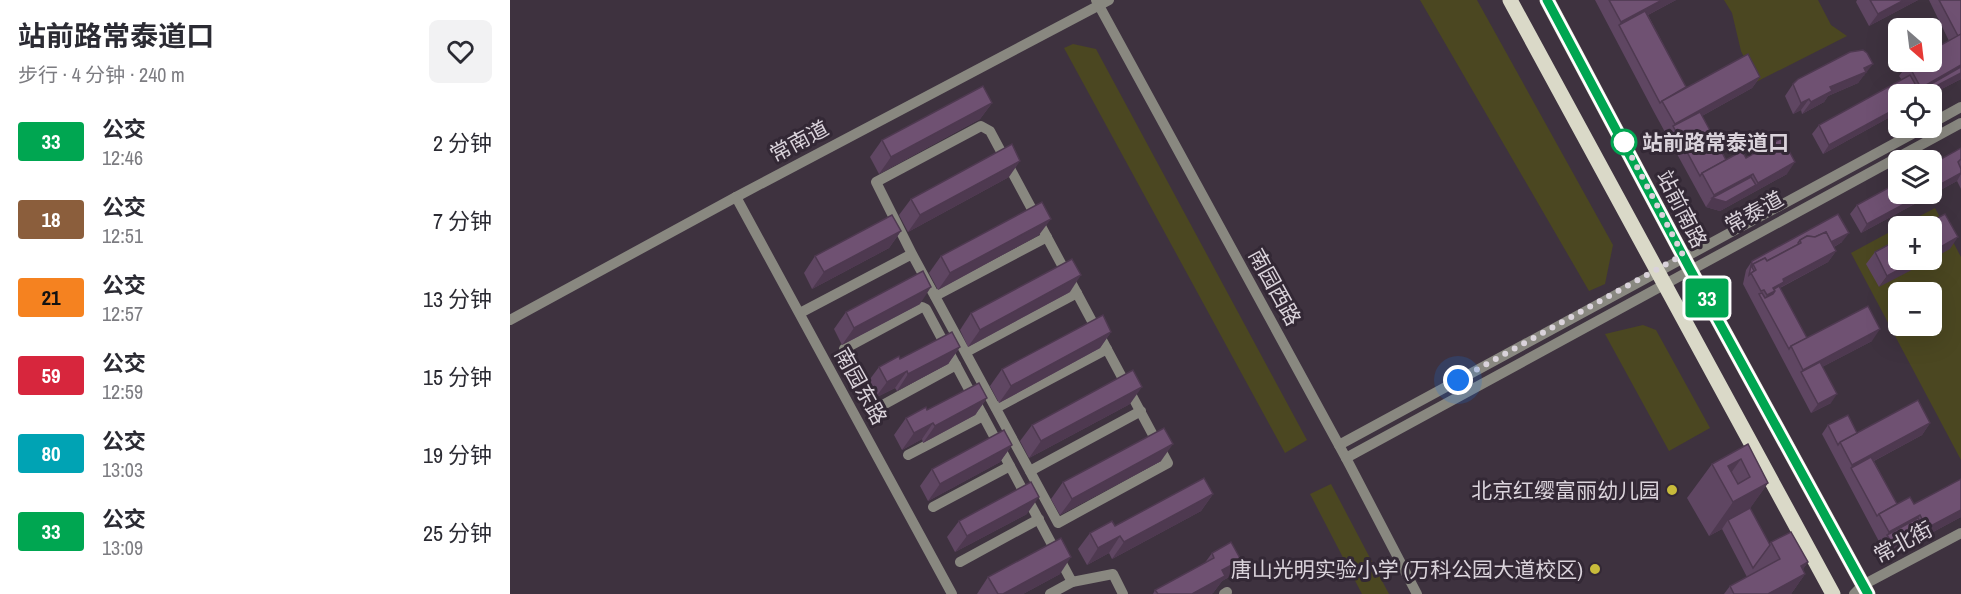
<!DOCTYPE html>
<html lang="zh">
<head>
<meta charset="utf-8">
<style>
	body { margin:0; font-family:"Archivo Narrow","Noto Sans SC",sans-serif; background:#f2f2f3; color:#2b2b33; height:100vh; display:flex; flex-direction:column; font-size:22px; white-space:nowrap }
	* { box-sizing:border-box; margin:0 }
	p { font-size:20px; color:#7c7c81 }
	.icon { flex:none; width:33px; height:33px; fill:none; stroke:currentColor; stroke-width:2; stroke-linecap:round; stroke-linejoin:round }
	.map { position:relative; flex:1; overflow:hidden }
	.sheet { display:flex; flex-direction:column; background:#fff; width:510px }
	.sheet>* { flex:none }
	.badge { padding:0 12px; border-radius:4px; font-size:21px; line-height:39px }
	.needle { width:39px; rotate:152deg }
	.fabs { position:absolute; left:1378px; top:18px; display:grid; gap:12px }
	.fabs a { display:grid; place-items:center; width:54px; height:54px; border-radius:9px; background:#fff; box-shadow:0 6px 24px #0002; font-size:30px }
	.you { position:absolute; width:30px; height:30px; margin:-15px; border:4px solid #fff; border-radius:50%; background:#1a73e8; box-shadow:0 0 0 9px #1a73e833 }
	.map>.badge { position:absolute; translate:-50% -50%; box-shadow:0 0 0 3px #fff }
	.round { display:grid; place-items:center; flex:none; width:63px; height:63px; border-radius:9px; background:#f2f2f3 }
	.overview { display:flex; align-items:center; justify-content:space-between; height:102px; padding:0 18px }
	h1 { font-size:28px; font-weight:700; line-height:45px }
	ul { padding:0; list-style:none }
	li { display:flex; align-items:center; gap:18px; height:78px; padding:0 18px }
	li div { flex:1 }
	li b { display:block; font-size:22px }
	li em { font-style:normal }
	li .badge { min-width:66px; font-weight:700; text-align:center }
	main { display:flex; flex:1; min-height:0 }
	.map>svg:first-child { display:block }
	.green { fill:#4b4721; fill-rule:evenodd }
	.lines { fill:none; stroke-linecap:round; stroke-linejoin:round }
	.minor { stroke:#898880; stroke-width:10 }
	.major { stroke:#dad9c8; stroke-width:15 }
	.wall { fill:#5f4662 }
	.shaded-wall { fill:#4e3950 }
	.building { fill:#6f5172; stroke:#4e3950; stroke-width:1.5; fill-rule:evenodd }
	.line-casing { stroke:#fff; stroke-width:14 }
	.line { stroke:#00a651; stroke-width:9 }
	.walk { stroke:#dad3db; stroke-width:6; stroke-dasharray:0 10.8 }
	.stop-dot { fill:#fff; stroke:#00a651; stroke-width:3 }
	.poi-dot { fill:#c8bb3b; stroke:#332835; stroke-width:2 }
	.labels { text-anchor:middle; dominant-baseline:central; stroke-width:6; stroke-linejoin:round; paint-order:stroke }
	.street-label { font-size:21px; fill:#dad3db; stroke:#332835 }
	.stop-label { font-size:21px; font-weight:bold; fill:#dad3db; stroke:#332835; text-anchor:start }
	.poi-label { font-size:21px; fill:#dad3db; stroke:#332835; text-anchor:end }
</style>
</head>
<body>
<main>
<section class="sheet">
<div class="overview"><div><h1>站前路常泰道口</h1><p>步行 · 4 分钟 · 240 m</p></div><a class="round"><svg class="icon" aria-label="heart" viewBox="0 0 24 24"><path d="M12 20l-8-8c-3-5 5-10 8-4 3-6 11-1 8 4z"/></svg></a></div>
<ul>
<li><span class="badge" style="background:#00a651;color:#fff">33</span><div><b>公交</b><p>12:46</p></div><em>2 分钟</em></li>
<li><span class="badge" style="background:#8b5e3c;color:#fff">18</span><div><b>公交</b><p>12:51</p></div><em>7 分钟</em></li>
<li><span class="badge" style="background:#f58220;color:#111">21</span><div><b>公交</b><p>12:57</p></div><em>13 分钟</em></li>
<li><span class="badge" style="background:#d7263d;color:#fff">59</span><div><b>公交</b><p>12:59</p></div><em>15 分钟</em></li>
<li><span class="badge" style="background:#00a3b4;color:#fff">80</span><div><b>公交</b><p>13:03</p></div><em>19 分钟</em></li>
<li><span class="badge" style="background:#00a651;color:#fff">33</span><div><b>公交</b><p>13:09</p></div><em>25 分钟</em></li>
</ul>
</section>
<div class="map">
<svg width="1451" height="594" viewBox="0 0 1451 594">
	<rect width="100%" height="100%" fill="#3e323f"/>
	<g class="green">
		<path d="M910 0H967L1103 245 1095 284 1079 291Z"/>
		<path d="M1214 0H1308L1321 25 1337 36 1246 82 1231 51 1222 13Z"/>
		<path d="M563 44 586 49 797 440 775 453 554 48Z"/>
		<path d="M1425 208 1451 257V460L1341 253 1389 227V260H1422V226H1391ZM1389 292H1422V326H1389Z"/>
		<path d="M1133 325 1146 330 1200 428 1159 451 1095 334Z"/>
		<path d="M821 484 879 594H852L800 494Z"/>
	</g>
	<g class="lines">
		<g class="minor">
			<path d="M586 0 836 458 907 594"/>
			<path d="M1422 123 1451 107"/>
			<path d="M226 197 442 594"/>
			<path d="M425 296 537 237"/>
			<path d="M290 313 402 254 548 523 658 463 480 131 471 126 366 182 402 254"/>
			<path d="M0 320 226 197 599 0"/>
			<path d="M334 349 412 307 416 309 562 582 603 574 613 594"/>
			<path d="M456 352 567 293"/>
			<path d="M371 406 446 365"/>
			<path d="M486 408 597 349"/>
			<path d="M829 445 1413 128"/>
			<path d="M398 455 473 416"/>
			<path d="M836 458 1451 123"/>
			<path d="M520 471 631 411"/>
			<path d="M423 507 500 466"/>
			<path d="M450 562 529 519"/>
			<path d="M540 594 562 582"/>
			<path d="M714 594 717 592"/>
			<path d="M1344 594 1353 585 1451 533"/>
		</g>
		<g class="major">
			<path d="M1000 0 1323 594"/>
			<path d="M1037 0 1180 269 1358 594"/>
		</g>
	</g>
	<g class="wall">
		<path d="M1085 0H1166L1138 15 1176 87 1250 77 1242 88 1192 116 1216 160 1236 158 1277 174 1210 211 1196 207 1144 112Z"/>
		<path d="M1347 0H1408L1359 26 1346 2Z"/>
		<path d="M1419 0H1451V79L1422 94H1389V112L1313 154 1302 134 1309 125 1392 80 1389 76 1398 64 1439 41Z"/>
		<path d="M1355 75 1353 76 1348 83 1318 96 1314 102 1292 114 1291 110 1283 114 1275 96 1283 84Z"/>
		<path d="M482 103 470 119 369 174 360 157 372 140Z"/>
		<path d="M1451 148V189L1447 181 1351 233 1340 214 1347 205Z"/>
		<path d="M499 177 398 232 389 215 401 199Z"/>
		<path d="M1328 214 1332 242 1324 247 1326 251 1318 262 1270 288 1297 338 1362 341 1312 367 1321 403 1301 413 1233 284 1236 270 1242 261Z"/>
		<path d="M391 231 379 248 302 289 294 273 305 256Z"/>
		<path d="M529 235 428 290 419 273 431 256Z"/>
		<path d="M1365 252 1389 260 1369 287 1356 264Z"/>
		<path d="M560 292 458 347 450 330 461 313Z"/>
		<path d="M410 304 332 345 324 329 336 312Z"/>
		<path d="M601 332 590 348 489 403 480 386 492 369Z"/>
		<path d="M450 347 438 364 387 391 385 388 365 398 357 383 369 367 390 359Z"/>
		<path d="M477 398 465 415 413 443 412 439 392 450 384 435 396 418 417 410Z"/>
		<path d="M620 404 519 458 510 441 522 425Z"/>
		<path d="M1420 423 1412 435 1364 461 1387 504H1404L1451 517 1386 552 1373 549 1312 434 1318 425 1347 433Z"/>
		<path d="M1238 444 1258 483 1240 508 1259 545 1261 542 1298 562 1293 569 1295 574 1281 594H1214L1220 586 1237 577 1212 529 1199 536 1177 498 1202 464Z"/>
		<path d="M502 445 490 462 418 501 410 486 422 469Z"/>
		<path d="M651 461 550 515 541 499 553 482Z"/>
		<path d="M703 494 691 511 602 559 599 553 577 565 568 549 580 533 605 526Z"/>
		<path d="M517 514 445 552 437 537 449 521Z"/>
		<path d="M702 553 719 577 712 581 703 593 701 594H643L645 590 694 564Z"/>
		<path d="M550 574 513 594H467L478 577Z"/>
	</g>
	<g class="shaded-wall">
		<path d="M1152 0H1166L1111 29 1109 25 1103 34 1111 22Z"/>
		<path d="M1394 0H1408L1359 26 1368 14Z"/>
		<path d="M1363 64 1348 83 1318 96 1314 102 1292 114 1301 102 1320 87Z"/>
		<path d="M1451 65V79L1422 94H1406L1411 88Z"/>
		<path d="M1250 77 1242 88 1165 131 1163 126 1165 124Z"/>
		<path d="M1299 99 1291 110 1283 114 1291 103Z"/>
		<path d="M482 103 470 119 369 174 381 157Z"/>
		<path d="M1389 107V112L1313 154 1319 145Z"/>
		<path d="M510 161 499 177 398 232 410 215Z"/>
		<path d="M1285 162 1277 174 1210 211 1196 207 1204 195 1243 174 1235 186 1246 185 1248 183Z"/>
		<path d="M1451 173V174L1447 181 1351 233 1357 224 1413 194H1422V189Z"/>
		<path d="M541 219 529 235 428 290 440 273Z"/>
		<path d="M391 231 379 248 302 289 314 272Z"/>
		<path d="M1339 233 1332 242 1313 253 1319 244Z"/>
		<path d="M1448 237 1440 249 1422 259V252Z"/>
		<path d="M1326 251 1318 262 1271 287 1266 294 1253 301 1263 288 1273 279Z"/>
		<path d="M1407 260H1421L1369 287 1377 276Z"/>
		<path d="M571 275 560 292 458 347 470 330Z"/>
		<path d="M421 287 410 304 332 345 344 328Z"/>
		<path d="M1370 329 1362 341 1293 377 1291 372 1293 370Z"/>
		<path d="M601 332 590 348 489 403 501 386Z"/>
		<path d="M450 347 438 364 387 391 398 374Z"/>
		<path d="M397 371 385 388 365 398 377 382Z"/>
		<path d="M632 387 620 404 519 458 531 441Z"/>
		<path d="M1327 394 1321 403 1301 413 1308 404Z"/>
		<path d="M477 398 465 415 413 443 425 426Z"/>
		<path d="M423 423 412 439 392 450 404 433Z"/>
		<path d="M1420 423 1412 435 1343 472 1341 468 1342 465Z"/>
		<path d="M663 444 651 461 550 515 562 499Z"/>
		<path d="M502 445 490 462 418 501 430 484Z"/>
		<path d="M1231 459 1213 484 1218 466Z"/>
		<path d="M1258 483 1234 517 1218 520 1212 529 1199 536 1223 502Z"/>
		<path d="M703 494 691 511 602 559 614 542Z"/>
		<path d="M529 497 517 514 445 552 457 536Z"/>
		<path d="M1451 510V517L1386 552 1373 549 1380 540 1415 531 1417 528Z"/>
		<path d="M1410 515 1402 527 1377 535 1379 532Z"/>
		<path d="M610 536 599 553 577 565 588 548Z"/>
		<path d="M561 557 550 574 513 594H493Z"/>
		<path d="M731 560 719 577 712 581 703 593 701 594H682L712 570Z"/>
		<path d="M1298 562 1286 579 1295 574 1281 594H1258L1291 566Z"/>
	</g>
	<g class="building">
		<path d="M1099 0H1152L1111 22Z"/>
		<path d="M1360 0H1394L1368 14Z"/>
		<path d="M1429 0H1451V34L1448 36Z"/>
		<path d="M1135 11 1176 87 1152 101 1150 103 1109 25Z"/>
		<path d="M1451 34V65L1411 88 1398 64 1402 62H1422V50Z"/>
		<path d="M1353 50 1357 53 1363 64 1354 68 1356 72 1320 87 1322 91 1301 102 1299 99 1291 103 1283 84 1288 79 1340 52Z"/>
		<path d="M1238 54 1250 77 1165 124 1152 101Z"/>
		<path d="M1451 67V73L1411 94H1389V107L1319 145 1309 125 1400 75 1409 91Z"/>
		<path d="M473 86 482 103 381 157 372 140Z"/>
		<path d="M1190 112 1216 160 1192 173 1190 176 1163 126Z"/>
		<path d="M1272 138 1285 162 1248 183 1243 174 1204 195 1192 173 1232 151 1236 158Z"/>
		<path d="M502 144 510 161 410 215 401 199Z"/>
		<path d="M1451 148V159L1448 162 1451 169V173L1422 189V164Z"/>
		<path d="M1241 177 1246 185 1216 202 1202 198Z"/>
		<path d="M1389 182V194H1413L1357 224 1347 205Z"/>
		<path d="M532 202 541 219 440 273 431 256Z"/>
		<path d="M1328 214 1339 233 1321 242 1316 232 1305 237 1297 236 1290 240 1288 243 1289 244 1257 261 1255 258 1243 264 1242 267 1244 271 1239 275 1242 261Z"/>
		<path d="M1435 214 1448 237 1422 252V226H1412Z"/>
		<path d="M382 215 391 231 314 272 305 256Z"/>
		<path d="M1316 232 1326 251 1273 279 1274 282 1263 288 1265 291 1257 295 1254 290 1251 291 1241 273 1246 270 1243 264 1255 258 1257 261 1291 243 1290 240 1297 236 1305 237Z"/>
		<path d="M1389 239V260H1407L1377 276 1365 252Z"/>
		<path d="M562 259 571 275 470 330 461 313Z"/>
		<path d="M413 271 421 287 344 328 336 312Z"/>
		<path d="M1269 286 1297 338 1281 346 1279 349 1249 294 1252 293 1255 298 1263 294 1265 291 1264 289Z"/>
		<path d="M1358 306 1370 329 1293 370 1281 346Z"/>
		<path d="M593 315 601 332 501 386 492 369Z"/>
		<path d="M442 332 450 347 398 374 397 371 377 382 369 367 389 356 390 359Z"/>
		<path d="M1310 362 1327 394 1308 404 1291 372Z"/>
		<path d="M623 370 632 387 531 441 522 425Z"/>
		<path d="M469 383 477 398 425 426 423 423 404 433 396 418 416 407 417 410Z"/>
		<path d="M1408 400 1420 423 1342 465 1330 442Z"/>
		<path d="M1338 415 1347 433 1330 442 1328 445 1318 425Z"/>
		<path d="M654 428 663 444 562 499 553 482Z"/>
		<path d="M494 430 502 445 430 484 422 469Z"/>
		<path d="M1238 444 1258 483 1223 502 1202 464ZM1231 459 1240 477 1228 484 1218 466Z"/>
		<path d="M1361 457 1387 504 1369 514 1367 516 1341 468Z"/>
		<path d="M694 478 703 494 614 542 610 536 588 548 580 533 602 521 605 526Z"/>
		<path d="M1451 479V510L1417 528 1410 515 1379 532 1369 514 1400 497 1404 504Z"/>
		<path d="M521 482 529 497 457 536 449 521Z"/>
		<path d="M1240 508 1260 545 1243 568 1218 520Z"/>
		<path d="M1408 518 1415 531 1392 543 1380 540 1377 535Z"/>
		<path d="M1281 532 1298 562 1291 566 1295 574 1258 594H1224L1220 586 1270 559 1261 542Z"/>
		<path d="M551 538 561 557 493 594H488L478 577Z"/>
		<path d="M721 542 731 560 712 570 715 576 682 594H648L645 590 704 558 702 553Z"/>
	</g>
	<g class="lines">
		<g class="line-casing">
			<path id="line" d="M1037 0 1180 269 1358 594"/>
		</g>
		<use href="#line" class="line"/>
		<path class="walk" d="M948 380 1173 255 1114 142"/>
	</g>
	<circle class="stop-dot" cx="1114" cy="142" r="12"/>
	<g class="poi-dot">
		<circle cx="1162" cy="490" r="6"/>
		<circle cx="1085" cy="569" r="6"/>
	</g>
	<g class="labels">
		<g class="street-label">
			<text transform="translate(289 141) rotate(-28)">常南道</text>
			<text transform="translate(1172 209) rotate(63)">站前南路</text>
			<text transform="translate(1244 212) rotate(-29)">常泰道</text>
			<text transform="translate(765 287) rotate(61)">南园西路</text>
			<text transform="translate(351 386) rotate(61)">南园东路</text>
			<text transform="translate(1393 542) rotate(-28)">常北街</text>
		</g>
		<g class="stop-label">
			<text x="1132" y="142">站前路常泰道口</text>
		</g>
		<g class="poi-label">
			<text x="1150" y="490">北京红缨富丽幼儿园</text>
			<text x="1073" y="569">唐山光明实验小学 (万科公园大道校区)</text>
		</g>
	</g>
</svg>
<div class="fabs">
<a><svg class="needle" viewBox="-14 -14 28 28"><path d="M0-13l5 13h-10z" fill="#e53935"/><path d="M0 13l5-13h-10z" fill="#7c7c81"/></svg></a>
<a><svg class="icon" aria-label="locate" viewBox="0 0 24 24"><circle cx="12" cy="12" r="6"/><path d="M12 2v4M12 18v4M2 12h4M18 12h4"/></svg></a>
<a><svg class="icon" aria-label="layers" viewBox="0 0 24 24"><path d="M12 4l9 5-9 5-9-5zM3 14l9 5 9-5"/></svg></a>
<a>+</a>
<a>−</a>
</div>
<div class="you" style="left:948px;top:380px"></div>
<b class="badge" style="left:1197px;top:298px;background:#00a651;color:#fff">33</b>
</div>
</main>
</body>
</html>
